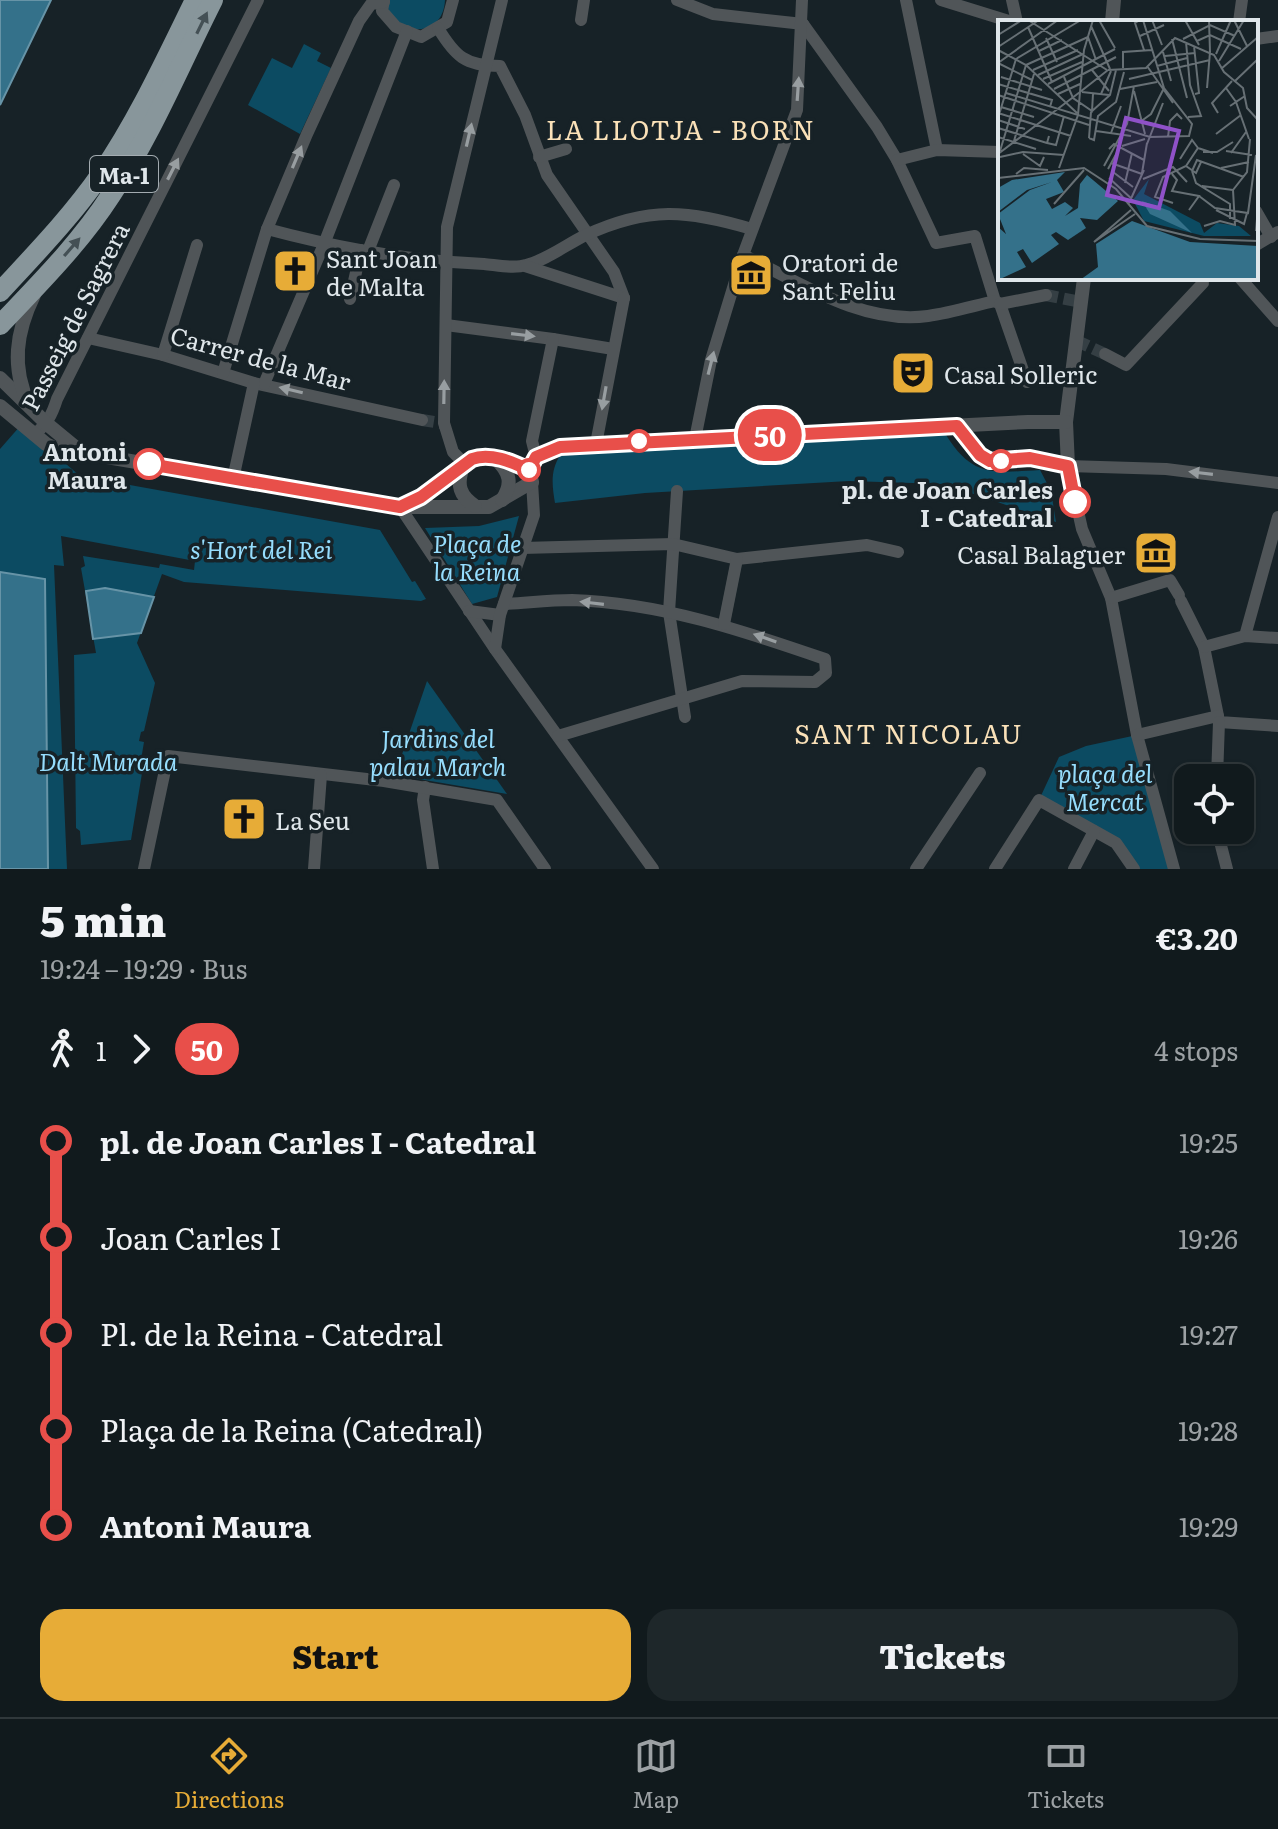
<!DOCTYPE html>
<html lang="en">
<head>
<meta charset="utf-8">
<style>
	body { margin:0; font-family:Literata,serif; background:#1e272a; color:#f1f3f6; height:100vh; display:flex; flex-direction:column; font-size:30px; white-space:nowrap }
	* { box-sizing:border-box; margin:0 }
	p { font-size:26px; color:#9ca1a4 }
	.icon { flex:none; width:44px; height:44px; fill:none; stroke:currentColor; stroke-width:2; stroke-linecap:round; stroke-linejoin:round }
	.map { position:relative; height:869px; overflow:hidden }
	.panel { display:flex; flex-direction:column; background:#111a1d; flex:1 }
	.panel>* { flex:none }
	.badge { padding:0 16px; border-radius:26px; font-size:28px; line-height:52px }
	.fabs { position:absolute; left:1174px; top:764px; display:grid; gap:16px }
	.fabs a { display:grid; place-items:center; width:80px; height:80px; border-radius:16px; background:#111a1d; box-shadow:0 2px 6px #0004,0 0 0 2px #30383b; font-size:40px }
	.map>.badge { position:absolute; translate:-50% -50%; box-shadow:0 0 0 4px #fff }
	.legs { display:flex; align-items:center; gap:12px; height:88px; padding:0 40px; font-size:26px }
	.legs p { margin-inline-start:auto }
	.overview { display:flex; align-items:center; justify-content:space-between; height:136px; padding:0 40px }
	h1 { font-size:44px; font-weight:800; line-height:60px }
	.cta { display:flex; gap:16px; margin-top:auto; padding:16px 40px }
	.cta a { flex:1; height:92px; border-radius:24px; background:#e7ac37; color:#111; font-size:32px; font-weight:800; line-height:92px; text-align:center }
	.cta a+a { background:#1e272a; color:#f1f3f6 }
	ul { padding:0 40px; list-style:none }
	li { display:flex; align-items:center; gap:28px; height:96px; font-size:30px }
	li i { display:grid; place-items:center; width:12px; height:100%; margin:0 10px; background:currentColor }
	li i::after { content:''; width:20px; height:20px; margin:-10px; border:6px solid; border-radius:50%; background:#111a1d }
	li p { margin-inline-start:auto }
	li:first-child i { background:linear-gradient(#0000 50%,currentColor 0) }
	li:last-child i { background:linear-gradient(currentColor 50%,#0000 0) }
	.tab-bar { display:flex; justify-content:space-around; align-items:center; height:112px; border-top:2px solid #30383b; background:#111a1d; font-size:22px; color:#9ca1a4 }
	.tab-bar a { display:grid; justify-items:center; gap:4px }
	.tab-bar .on { color:#e7ac37 }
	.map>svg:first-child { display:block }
	.green { fill:#0c4b62 }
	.water { fill:#34718a; stroke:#6794a7; stroke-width:2 }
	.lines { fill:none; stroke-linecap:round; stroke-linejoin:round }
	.minor-tunnel { stroke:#353f44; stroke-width:12; stroke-dasharray:12 6; stroke-linecap:butt }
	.minor { stroke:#505558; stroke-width:12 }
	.tertiary { stroke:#505558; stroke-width:14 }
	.trunk { stroke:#88969b; stroke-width:20 }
	.oneway { fill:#445055 }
	.oneway2 { fill:#989ea1 }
	.line-1-casing { stroke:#fff; stroke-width:18 }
	.line-1 { stroke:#e84f4a; stroke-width:12 }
	.stop-1-dot { fill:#fff; stroke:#e84f4a; stroke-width:4 }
	.labels { text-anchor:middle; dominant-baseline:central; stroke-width:7; stroke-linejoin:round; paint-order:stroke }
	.shield { fill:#172227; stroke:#a3abb0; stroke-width:2 }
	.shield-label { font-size:22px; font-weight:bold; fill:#dfe6ea }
	.poi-label { font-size:24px; fill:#dfe6ea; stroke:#172227; text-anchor:start }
	.street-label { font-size:24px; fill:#dfe6ea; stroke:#172227 }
	.stop-label { font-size:24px; font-weight:bold; fill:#dfe6ea; stroke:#172227; text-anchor:end }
	.park-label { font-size:24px; font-style:italic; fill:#96ddfd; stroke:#172227 }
	.neighbourhood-label { font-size:26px; letter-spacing:2px; fill:#fae1b8; stroke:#172227 }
	.inset-road { fill:none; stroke:#677075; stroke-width:2 }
	.view { fill:#8f51c8; fill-opacity:0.15; stroke:#8f51c8; stroke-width:4 }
	.inset-edge { fill:none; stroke:#dfe6ea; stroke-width:4 }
</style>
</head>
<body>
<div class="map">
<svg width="1278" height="869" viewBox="0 0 1278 869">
	<rect width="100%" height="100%" fill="#172227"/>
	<g class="green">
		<path d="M386 0H445C443 42 390 36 386 0Z"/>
		<path d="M304 44 321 53 317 61 331 68 300 134 248 105 272 58 292 68Z"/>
		<path d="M21 425 80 476 380 530 412 582 415 581 426 599 421 601 184 582 162 574 137 643 155 683 144 731 141 732 139 741 144 742 140 766 143 767 131 840 81 845 80 831 76 828 74 655 96 653 81 568 85 566 83 556 159 568 160 564 194 570 195 561 61 536 64 566 54 565 67 869H0V449Z"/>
		<path d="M943 430C971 477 989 473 1040 470L1051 491 1056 522 944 484 849 481 645 493 555 503C552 485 550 470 561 454Z"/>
		<path d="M519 516 497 597 472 604 425 528 479 526Z"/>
		<path d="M427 681 507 794 395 775Z"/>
		<path d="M1137 735 1174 869H1134L1116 843 1039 800 1059 757 1086 746Z"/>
	</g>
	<g class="water">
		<path d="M0 0H51L0 105Z"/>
		<path d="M0 572 45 579 48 869H0Z"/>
		<path d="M105 588 154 597 141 633 93 639 86 591Z"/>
	</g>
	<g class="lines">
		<g class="minor-tunnel">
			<path d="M1046 295 1081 302"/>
			<path d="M1077 341 1105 354"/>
			<path d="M422 420 441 423"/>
		</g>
		<g class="minor">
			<path d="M384 0 382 11 396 27 421 37 447 22 453 0"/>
			<path d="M677 0 713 14 803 24"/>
			<path d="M906 0 937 150"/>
			<path d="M941 0 1012 22"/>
			<path d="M1012 0 1017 22"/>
			<path d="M581 20 584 0"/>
			<path d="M1239 22 1242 0"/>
			<path d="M803 24 877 127 897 160 936 243 975 236 995 301 1000 304 1027 382"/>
			<path d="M438 28C455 56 465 66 500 66L525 115 547 175 614 272 624 298"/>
			<path d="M1256 39 1278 36"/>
			<path d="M539 157 566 149"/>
			<path d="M897 160 937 150 1000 152"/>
			<path d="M1256 211 1271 237"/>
			<path d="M267 229C338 248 410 261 484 264 496 265 514 269 526 265 547 260 567 244 586 235 649 206 687 210 752 229"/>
			<path d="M1256 245 1278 232"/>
			<path d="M368 251 394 185"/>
			<path d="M743 255C799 282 862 325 928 316 950 313 973 306 995 301"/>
			<path d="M525 266 624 298"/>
			<path d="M1240 278 1278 321"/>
			<path d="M350 299 361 250"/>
			<path d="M1000 304 1046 295"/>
			<path d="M446 325 553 339 613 349"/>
			<path d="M88 338 163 355 254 383 422 420"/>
			<path d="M1105 354 1126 365 1203 283 1202 278"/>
			<path d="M163 355 197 245"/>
			<path d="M223 373 267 229 307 134 359 21 371 4 384 2"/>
			<path d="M264 384 324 244 407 31"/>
			<path d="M957 426 980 455 990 461 1030 458 1068 466 1166 469 1278 483"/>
			<path d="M34 435C47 424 52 415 57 399L258 0"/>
			<path d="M695 439 711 360 743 255 797 110 802 0"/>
			<path d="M596 444 624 298"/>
			<path d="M536 457 532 441 553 339"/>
			<path d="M465 464 453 452 444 423 447 227 502 0"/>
			<path d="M1068 466 1082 529 1111 598 1137 735 1174 869"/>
			<path d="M233 479 254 383"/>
			<path d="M677 491 669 612 685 717"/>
			<path d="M400 507 495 649 653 869"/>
			<path d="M522 548 673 544 737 559 867 545 898 552"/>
			<path d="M1111 598 1170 580 1179 595"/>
			<path d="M1181 601 1204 647 1218 716"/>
			<path d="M504 604C526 603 549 600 572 600 661 603 741 630 825 659L826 673 815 682 742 681 558 736"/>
			<path d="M469 611 500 615"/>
			<path d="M724 624 737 559"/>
			<path d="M1245 636 1278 517"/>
			<path d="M1204 647 1245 636 1278 638"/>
			<path d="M495 649 500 615 534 515 532 482"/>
			<path d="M1137 735 1218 716 1219 722 1278 726"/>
			<path d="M1217 778 1219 722"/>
			<path d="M425 787 423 800 433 869"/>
			<path d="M1217 830 1227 869"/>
			<path d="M144 869 168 756 384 781 497 800 545 869"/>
			<path d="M314 869 321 775"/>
			<path d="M916 869 980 773"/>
			<path d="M995 869 1039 800 1116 843 1134 869"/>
			<path d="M1074 869 1094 831"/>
		</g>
		<g class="tertiary">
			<path d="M1112 22 1114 0"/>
			<path d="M0 378 47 424 81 452"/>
			<path d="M29 405C11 367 16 332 34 295"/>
			<path d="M0 406 46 444 54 448 400 507H489L532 482 529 470C512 462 490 453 472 459L421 497 400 507"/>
			<path d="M496 459C510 472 513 484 502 500"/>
			<path d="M1068 466 1066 422 1084 278"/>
			<path d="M463 467C456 485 460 496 475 506"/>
			<path d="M529 470C544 444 569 446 596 444L1028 422H1066"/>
		</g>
		<g class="trunk">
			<path d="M0 292C35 254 71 217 101 174 138 120 166 59 195 0"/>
			<path d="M0 325C39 284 80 243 111 195 152 134 180 65 213 0"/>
		</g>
	</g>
	<defs><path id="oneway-solid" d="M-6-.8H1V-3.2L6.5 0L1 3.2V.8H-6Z" transform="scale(2)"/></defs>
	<g class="oneway">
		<use href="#oneway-solid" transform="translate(202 23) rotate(-64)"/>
		<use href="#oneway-solid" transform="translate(72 247) rotate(-49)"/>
	</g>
	<g class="oneway2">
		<use href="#oneway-solid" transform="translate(798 89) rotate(-86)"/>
		<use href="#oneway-solid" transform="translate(469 135) rotate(-77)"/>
		<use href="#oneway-solid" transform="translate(297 157) rotate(-67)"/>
		<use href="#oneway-solid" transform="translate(173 169) rotate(-63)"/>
		<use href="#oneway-solid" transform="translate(523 335) rotate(7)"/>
		<use href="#oneway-solid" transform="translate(711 363) rotate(-76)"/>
		<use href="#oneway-solid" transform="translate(291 390) rotate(-167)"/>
		<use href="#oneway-solid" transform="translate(444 392) rotate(-89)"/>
		<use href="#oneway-solid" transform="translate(604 398) rotate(100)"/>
		<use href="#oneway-solid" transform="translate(1201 473) rotate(-173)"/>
		<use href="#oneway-solid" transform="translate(592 603) rotate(-173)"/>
		<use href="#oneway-solid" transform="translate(765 638) rotate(-161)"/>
	</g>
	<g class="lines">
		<g class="line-1-casing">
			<path id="line-1" d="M149 464 400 507 421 497 472 459C490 452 512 462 529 470L536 457 560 447 957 426 980 455 990 461 1030 458 1068 466 1075 502"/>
		</g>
		<use href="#line-1" class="line-1"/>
	</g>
	<defs>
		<g id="church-square" transform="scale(2.3)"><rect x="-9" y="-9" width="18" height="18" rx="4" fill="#e7ac37" stroke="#172227"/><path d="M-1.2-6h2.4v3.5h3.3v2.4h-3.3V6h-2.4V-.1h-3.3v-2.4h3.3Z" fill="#111"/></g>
		<g id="museum-square" transform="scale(2.3)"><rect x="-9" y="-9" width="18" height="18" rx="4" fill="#e7ac37" stroke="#172227"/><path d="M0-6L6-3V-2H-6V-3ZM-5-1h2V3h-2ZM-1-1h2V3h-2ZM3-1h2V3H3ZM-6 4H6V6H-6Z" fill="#111"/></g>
		<g id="theatre-square" transform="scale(2.3)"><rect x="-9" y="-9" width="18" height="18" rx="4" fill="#e7ac37" stroke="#172227"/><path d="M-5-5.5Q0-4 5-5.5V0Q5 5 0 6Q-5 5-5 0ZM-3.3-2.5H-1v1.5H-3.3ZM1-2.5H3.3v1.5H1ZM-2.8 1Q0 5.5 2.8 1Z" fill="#111"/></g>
	</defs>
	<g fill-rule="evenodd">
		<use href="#church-square" x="295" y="271"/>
		<use href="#museum-square" x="751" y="275"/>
		<use href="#theatre-square" x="913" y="373"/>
		<use href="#museum-square" x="1156" y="553"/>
		<use href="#church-square" x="244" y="819"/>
	</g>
	<g class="stop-1-dot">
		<circle cx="639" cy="441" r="10"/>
		<circle cx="1001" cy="461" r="10"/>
		<circle cx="149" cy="464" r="14"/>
		<circle cx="529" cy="470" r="10"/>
		<circle cx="1075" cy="502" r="14"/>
	</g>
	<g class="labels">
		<rect class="shield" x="90" y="156" width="68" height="36" rx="6"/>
		<g class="shield-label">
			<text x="124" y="174">Ma-1</text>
		</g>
		<g class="poi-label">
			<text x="326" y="257">Sant Joan<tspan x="326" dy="28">de Malta</tspan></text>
			<text x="782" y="261">Oratori de<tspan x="782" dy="28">Sant Feliu</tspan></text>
			<text x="944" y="373">Casal Solleric</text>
			<text x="1125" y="553" text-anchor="end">Casal Balaguer</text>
			<text x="275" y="819">La Seu</text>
		</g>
		<g class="street-label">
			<text transform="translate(74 316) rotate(-63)">Passeig de Sagrera</text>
			<text transform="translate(261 357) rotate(15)">Carrer de la Mar</text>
		</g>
		<g class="stop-label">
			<text x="127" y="450">Antoni<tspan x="127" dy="28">Maura</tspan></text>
			<text x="1053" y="488">pl. de Joan Carles<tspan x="1053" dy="28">I - Catedral</tspan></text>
		</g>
		<g class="park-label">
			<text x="477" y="542">Plaça de<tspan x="477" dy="28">la Reina</tspan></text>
			<text x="261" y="548">s'Hort del Rei</text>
			<text x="438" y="737">Jardins del<tspan x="438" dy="28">palau March</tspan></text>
			<text x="108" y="760">Dalt Murada</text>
			<text x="1105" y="772">plaça del<tspan x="1105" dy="28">Mercat</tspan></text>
		</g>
		<g class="neighbourhood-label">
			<text x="681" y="128">LA LLOTJA - BORN</text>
			<text x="909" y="732">SANT NICOLAU</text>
		</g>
	</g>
	<g transform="translate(998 20)">
		<rect width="260" height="260" fill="#172227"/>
		<path d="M151 159 146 174 202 203 206 213 219 203 241 206 253 216H206L146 201 135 180Z" fill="#0c4b62"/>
		<path d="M67 152 59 160 66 172 48 179 54 189 67 182 75 188 67 196 80 188 82 164 89 155 120 181 99 200 82 198 88 208 70 220 58 212 53 215 61 224 34 243 25 229 19 232 28 247 0 260V207L8 214 0 194 32 170 54 162 29 170 0 192V168L14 160ZM144 181 172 191 194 213 152 194ZM134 201 192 222 260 226V260H82L100 247 98 224Z" fill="#34718a"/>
		<path class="inset-road" d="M30 0 109 50M101 0 117 28M142 0 137 3 146 30M154 0 164 25M187 0 201 25M211 0 212 32M236 0 249 26M93 6 112 49M30 7 54 62M0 15 24 0M142 16 166 5M90 17 98 40M48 18 59 42M174 19 189 78M185 19 212 5 237 16M199 21 212 15 243 29M188 22 192 65 203 96 190 97M196 26 201 73 197 74M0 27 41 0M0 30 28 45 79 93M41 31 64 20M165 32 173 61M218 34 233 0M167 36 197 33M18 39 83 0M221 41 246 0M0 43 60 0M0 43 34 60M28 45 90 17M149 46 175 83M159 46 189 38M125 48V32L154 30M223 49 260 17M35 50 80 30M94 50 111 71M110 50 148 48 177 18 216 35 226 52 245 68 249 88 260 100M40 55 85 34M3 57 44 70M66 57 75 78 94 91 95 74M45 59 84 42M131 59 212 40M237 61 260 39M0 64 54 80 52 87M50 64 117 29M209 68 212 32M228 68 238 82 232 86M56 69 118 37M122 69 159 62M136 71 147 114M82 72 86 30 95 0M84 72 111 75M8 73 152 117 191 116 194 104 166 68 145 0M60 74 82 64M103 74 113 51M0 75 91 105M247 76 238 82 251 119M3 87 36 97M0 93 73 116M220 93 214 83 234 61M0 98 18 39M0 100 27 109M142 102 153 94 165 70M0 108 49 123M98 111 133 116M113 113 123 86M218 114 243 95M51 116 49 123 58 125 66 96M0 117 38 129M170 117 172 101 179 94 184 99M91 118 96 120 100 96 118 82 126 52M91 118 93 92 112 75 118 50M16 121 36 54M149 124 165 83M124 126 147 119M111 129 116 124 146 140M2 131 28 45M228 131 254 135M205 132H219L235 122M233 133 248 112M0 134 82 72M25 134 42 146 46 137M2 137 25 132 66 135M182 139 194 120 200 128M113 143 144 154M106 146 129 104 136 66M188 146 198 153 203 142M61 148 80 95 82 72 110 50M223 148 251 142M110 149 122 127M194 151 198 163 232 184V199M194 151 199 140 246 157M115 152 135 167M144 153 149 123M18 154 26 148 50 150M174 154 179 160 174 171 201 176 191 190M0 158 86 148 118 169 149 206 202 219 260 221M111 158 135 180M145 159 175 147 189 162M127 163 134 133M204 166 235 170M235 170 249 152 252 119M201 176 217 188 250 193 258 135M131 183 146 150M175 183 157 177 165 157 188 146 200 128 215 133M56 184 86 150M133 190 96 222 137 194M218 190 246 204 249 193M206 206 222 201 237 205 235 170M258 211 260 187"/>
		<path class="view" d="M128 98 181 111 161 188 109 175Z"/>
		<rect width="260" height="260" class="inset-edge"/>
	</g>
</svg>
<div class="fabs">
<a><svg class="icon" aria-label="locate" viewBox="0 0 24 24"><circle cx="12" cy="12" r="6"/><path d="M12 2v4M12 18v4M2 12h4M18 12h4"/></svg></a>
</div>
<b class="badge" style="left:770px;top:435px;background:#e84f4a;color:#fff">50</b>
</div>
<section class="panel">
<div class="overview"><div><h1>5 min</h1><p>19:24 – 19:29 · Bus</p></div><b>€3.20</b></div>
<div class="legs"><svg class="icon" aria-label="walk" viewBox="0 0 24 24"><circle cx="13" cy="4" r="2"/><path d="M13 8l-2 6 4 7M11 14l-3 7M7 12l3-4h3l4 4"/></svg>1<svg class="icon" aria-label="forward" viewBox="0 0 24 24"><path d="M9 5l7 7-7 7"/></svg><b class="badge" style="background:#e84f4a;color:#fff">50</b><p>4 stops</p></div>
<ul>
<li><i style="color:#e84f4a"></i><b>pl. de Joan Carles I - Catedral</b><p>19:25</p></li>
<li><i style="color:#e84f4a"></i><span>Joan Carles I</span><p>19:26</p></li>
<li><i style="color:#e84f4a"></i><span>Pl. de la Reina - Catedral</span><p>19:27</p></li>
<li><i style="color:#e84f4a"></i><span>Plaça de la Reina (Catedral)</span><p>19:28</p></li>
<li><i style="color:#e84f4a"></i><b>Antoni Maura</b><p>19:29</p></li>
</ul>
<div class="cta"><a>Start</a><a>Tickets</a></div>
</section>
<nav class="tab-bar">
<a class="on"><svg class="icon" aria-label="directions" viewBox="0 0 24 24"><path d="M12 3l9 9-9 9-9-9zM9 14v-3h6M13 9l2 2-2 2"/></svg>Directions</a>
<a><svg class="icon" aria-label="map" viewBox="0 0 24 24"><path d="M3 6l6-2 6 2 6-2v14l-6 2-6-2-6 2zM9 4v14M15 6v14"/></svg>Map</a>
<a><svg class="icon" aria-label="tickets" viewBox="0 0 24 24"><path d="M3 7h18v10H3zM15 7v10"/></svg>Tickets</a>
</nav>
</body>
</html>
